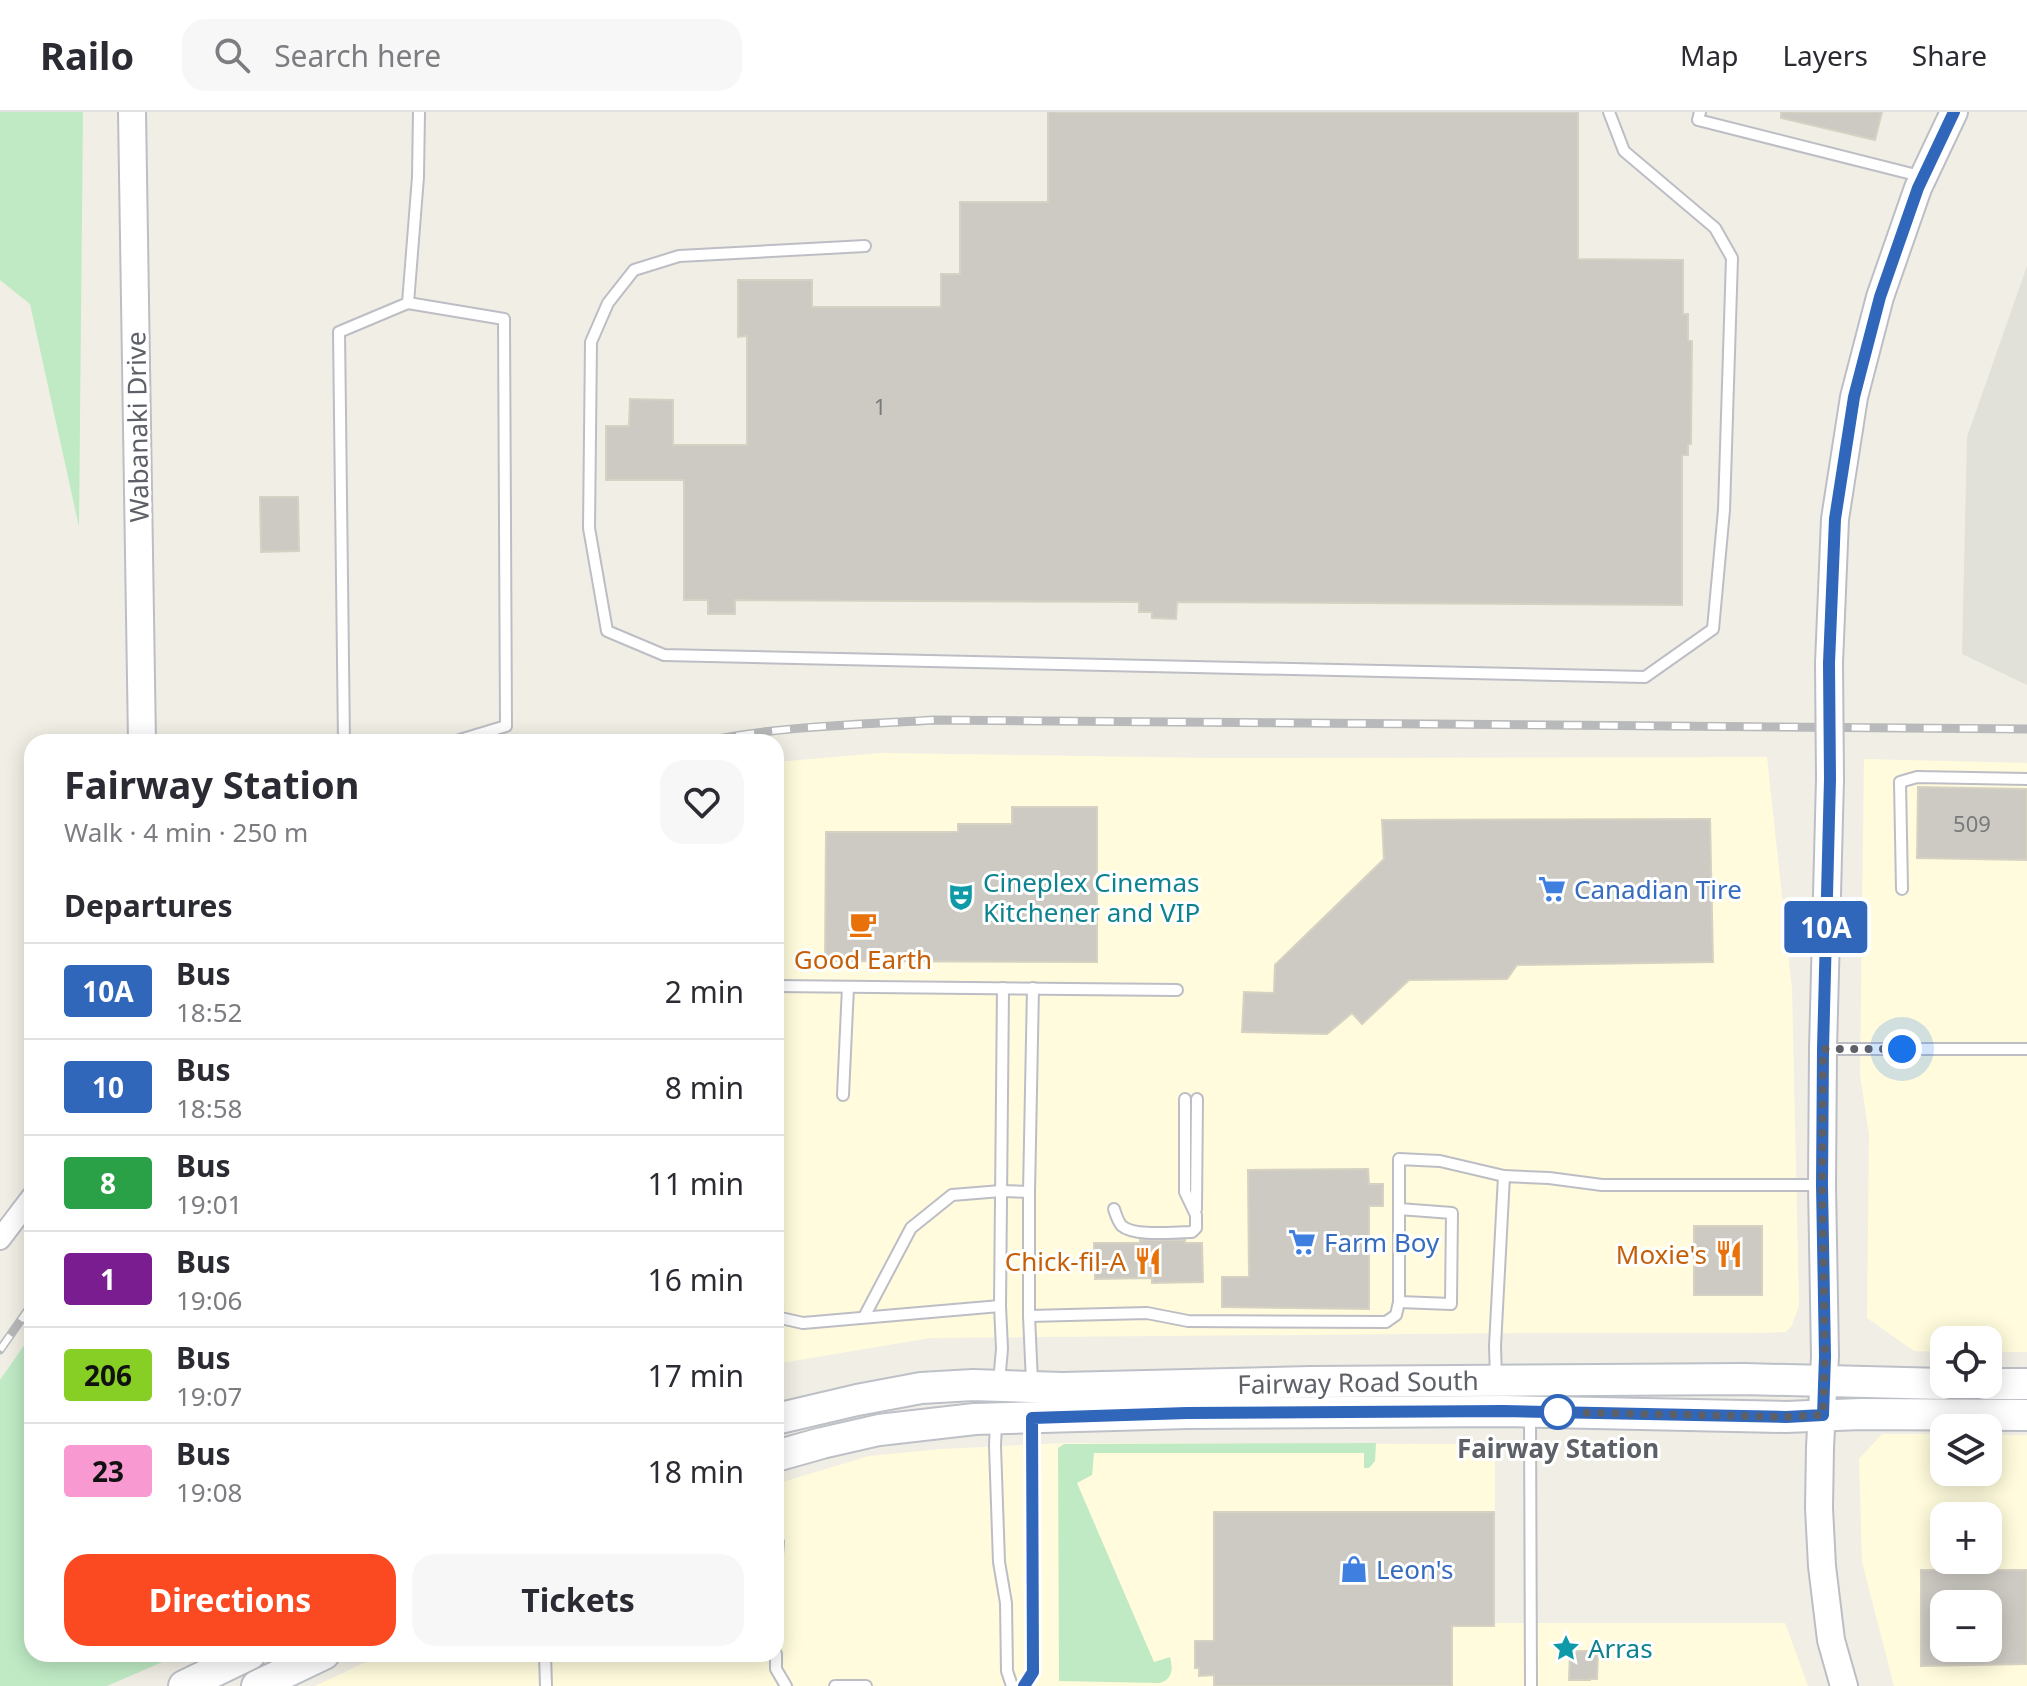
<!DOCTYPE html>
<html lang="en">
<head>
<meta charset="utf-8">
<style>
	body { margin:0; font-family:"Noto Sans",sans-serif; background:#f7f7f7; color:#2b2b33; height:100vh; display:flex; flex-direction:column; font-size:30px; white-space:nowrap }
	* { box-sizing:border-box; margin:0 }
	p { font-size:26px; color:#7c7c81 }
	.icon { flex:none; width:44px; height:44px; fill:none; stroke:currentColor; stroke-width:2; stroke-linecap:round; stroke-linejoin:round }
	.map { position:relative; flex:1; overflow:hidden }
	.sheet { position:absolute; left:24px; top:622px; width:760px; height:928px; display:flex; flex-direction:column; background:#fff; border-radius:24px; box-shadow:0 4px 20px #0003 }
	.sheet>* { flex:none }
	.badge { padding:0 16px; border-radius:6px; font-size:28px; line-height:52px }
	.buttons { position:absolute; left:1930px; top:1214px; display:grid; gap:16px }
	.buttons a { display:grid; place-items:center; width:72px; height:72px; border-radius:16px; background:#fff; box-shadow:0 4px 20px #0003; font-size:40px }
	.you { position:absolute; width:40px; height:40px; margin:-20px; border:6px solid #fff; border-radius:50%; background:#1a73e8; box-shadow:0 0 0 12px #1a73e833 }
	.map>.badge { position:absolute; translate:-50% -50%; box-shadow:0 0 0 4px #fff }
	h2 { padding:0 40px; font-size:30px; line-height:72px }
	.round { display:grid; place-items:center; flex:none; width:84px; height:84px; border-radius:24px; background:#f7f7f7 }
	.head { display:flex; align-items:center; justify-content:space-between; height:136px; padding:0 40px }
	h1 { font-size:38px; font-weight:700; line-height:60px }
	.cta { display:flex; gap:16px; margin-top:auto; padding:16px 40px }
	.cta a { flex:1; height:92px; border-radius:24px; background:#fb4a21; color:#fff; font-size:32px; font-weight:700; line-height:92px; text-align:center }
	.cta a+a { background:#f7f7f7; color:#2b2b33 }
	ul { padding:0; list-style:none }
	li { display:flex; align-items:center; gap:24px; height:96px; padding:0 40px; border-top:2px solid #e1e1e2 }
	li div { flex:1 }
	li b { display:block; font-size:30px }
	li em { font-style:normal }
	li .badge { min-width:88px; font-weight:700; text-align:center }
	header { display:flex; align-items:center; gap:48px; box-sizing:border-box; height:112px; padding:0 40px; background:#fff; border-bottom:2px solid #e1e1e2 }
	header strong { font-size:38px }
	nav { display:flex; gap:44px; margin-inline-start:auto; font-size:28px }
	.search { width:560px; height:72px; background:#f7f7f7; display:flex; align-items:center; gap:20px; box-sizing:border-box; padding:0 28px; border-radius:24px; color:#7c7c81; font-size:30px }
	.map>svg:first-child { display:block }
	.commercial { fill:#fffbdc; fill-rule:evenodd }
	.industrial { fill:#e1e1d9 }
	.green { fill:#bfeac4 }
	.building { fill:#cccac2; stroke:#d6d2c3; stroke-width:2; fill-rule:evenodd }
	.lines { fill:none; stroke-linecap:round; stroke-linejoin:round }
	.service-casing { stroke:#bdbec5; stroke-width:14 }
	.minor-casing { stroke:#bdbec5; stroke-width:24 }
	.tertiary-casing { stroke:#bdbec5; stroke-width:30 }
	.secondary-casing { stroke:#bdc0c7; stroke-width:34 }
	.service { stroke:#fff; stroke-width:10 }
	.minor { stroke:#fff; stroke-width:20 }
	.tertiary { stroke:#fff; stroke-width:26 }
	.secondary { stroke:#fff; stroke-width:30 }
	.rail-casing { stroke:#b8b9ba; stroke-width:9 }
	.rail { stroke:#fff; stroke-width:6; stroke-dasharray:18; stroke-linecap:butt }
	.tertiary-bridge-casing { stroke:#bdbec5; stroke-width:30; stroke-linecap:butt }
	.tertiary-bridge { stroke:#fff; stroke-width:26 }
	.line-casing { stroke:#fff; stroke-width:18 }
	.line { stroke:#3067bb; stroke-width:12 }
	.walk { stroke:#5d6067; stroke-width:8; stroke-dasharray:0 14.4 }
	.stop-dot { fill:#fff; stroke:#3067bb; stroke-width:4 }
	.labels { text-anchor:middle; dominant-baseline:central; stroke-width:6; stroke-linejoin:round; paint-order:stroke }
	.number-label { font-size:22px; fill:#797a7e }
	.street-label { font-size:26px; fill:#5d6067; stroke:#fff }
	.culture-label { font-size:26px; fill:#0d838f; stroke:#fff; text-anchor:start }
	.shop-label { font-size:26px; fill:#366cbe; stroke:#fff; text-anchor:start }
	.food-label { font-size:26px; fill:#c56008; stroke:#fff; text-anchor:end }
	.stop-label { font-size:26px; font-weight:bold; fill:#5d6067; stroke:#fff }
</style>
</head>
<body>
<header>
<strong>Railo</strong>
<div class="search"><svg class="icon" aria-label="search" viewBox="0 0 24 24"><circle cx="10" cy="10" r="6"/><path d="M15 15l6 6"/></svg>Search here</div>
<nav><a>Map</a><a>Layers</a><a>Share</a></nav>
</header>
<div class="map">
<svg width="2027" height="1574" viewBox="0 0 2027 1574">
	<rect width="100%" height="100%" fill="#f1efe5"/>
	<g class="commercial">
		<path d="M881 641 1215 646 1767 645 1792 877 1799 1194 1792 1213 1786 1220 1749 1221H1523L930 1226 776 1252V650Z"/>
		<path d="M1864 647 2027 651V1240H1988V1228H1944V1240L1914 1239 1867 1206 1869 1023 1860 962Z"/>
		<path d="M1882 1322H1944V1360H1988V1323H2027V1574H1894L1862 1450 1859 1347ZM1944 1404H1988V1448H1944ZM1944 1492H1988V1536H1944Z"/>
		<path d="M1064 1331 1495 1332V1511H1785L1808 1574H315L383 1542H776V1372L869 1344 941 1337Z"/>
	</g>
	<path class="industrial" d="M2027 154V573L1962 542 1967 325Z"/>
	<g class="green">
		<path d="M0 0H83L79 415 30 192 0 168Z"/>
		<path d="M32 1222V1542H181L107 1574H0V1268Z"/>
		<path d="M1376 1331 1375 1349 1369 1356H1364V1341H1094L1092 1363 1077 1371 1154 1550 1170 1545C1173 1556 1173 1567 1160 1571L1059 1569 1058 1336 1064 1332Z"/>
	</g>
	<g class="building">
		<path d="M1048 0H1578V147L1683 148V202H1688V229H1692L1691 332H1688V343H1682V493L1177 490 1176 507 1152 506V500H1139V490L735 488V502H708V488H684V368H606V314H629L630 287 673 288V333H747V224L738 225V168H812V195H941V162H960V90H1048Z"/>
		<path d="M1781 0H1882L1875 28 1781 6Z"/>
		<path d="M260 385H298L299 439 261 440Z"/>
		<path d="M1918 675 2027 677V748L1917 746Z"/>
		<path d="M1012 695H1097V850L825 849 826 720H958V712H1012Z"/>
		<path d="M1710 707 1713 850 1517 853 1507 867 1409 868 1362 912 1352 901 1327 922 1242 920 1244 880 1274 881 1275 853 1384 747 1382 708Z"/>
		<path d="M1368 1057 1369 1072H1383V1094H1369V1197L1222 1195V1165H1249L1248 1058Z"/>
		<rect x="1694" y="1114" width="68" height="69"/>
		<path d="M1140 1128H1185V1131H1202L1203 1170 1152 1171V1166L1095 1167 1094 1131H1140Z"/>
		<path d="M1214 1400H1494V1514H1452V1574H1214V1563L1199 1564V1556H1195V1529H1214Z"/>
		<path d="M1921 1458H2027V1552L1921 1554ZM1944 1492H1988V1536H1944Z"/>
		<path d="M1570 1539H1598L1597 1567H1590V1568H1569Z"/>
	</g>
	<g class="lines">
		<g class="service-casing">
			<g id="service">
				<path d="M1700 0 1698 8 1920 64"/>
				<path d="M865 134 679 144 634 158 608 191 591 230 589 416 607 519 664 543 1645 565 1713 517 1724 398 1732 146 1715 116 1624 39 1609 0"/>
				<path d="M408 191 504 207 506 614 453 630"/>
				<path d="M344 630 339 220 408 191 418 65 419 0"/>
				<path d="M1902 777 1900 670 1917 665 2027 667"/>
				<path d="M776 874 1177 878"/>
				<path d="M1825 937H2027"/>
				<path d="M843 983 848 875"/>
				<path d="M1114 1097C1116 1103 1118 1110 1122 1114 1135 1125 1175 1120 1192 1120L1196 1116V1103L1185 1080V987"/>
				<path d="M1196 1097 1197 987"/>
				<path d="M1399 1190 1451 1192 1452 1101 1399 1097"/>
				<path d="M1029 1204 1147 1201 1188 1209 1386 1210 1396 1203 1399 1190V1047L1440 1049 1504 1064"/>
				<path d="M776 1205 803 1211 1000 1194"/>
				<path d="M864 1205 911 1116 952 1083 1001 1079 1029 1080"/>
				<path d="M1496 1267 1495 1234 1504 1064 1549 1066 1602 1073H1820"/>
				<path d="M999 1270 1002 1237 1000 1194 1003 876"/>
				<path d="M1032 1270 1029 1204V1080L1033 876"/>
				<path d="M1530 1304 1531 1574"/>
				<path d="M996 1310 995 1334 999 1450 1006 1491 1007 1559 1012 1574"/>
				<path d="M776 1455 778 1430"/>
				<path d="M545 1542 546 1574"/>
				<path d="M776 1542V1557L786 1574"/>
				<path d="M835 1574H866"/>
				<path d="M1024 1574 1033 1560 1032 1310"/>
			</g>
		</g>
		<g class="minor-casing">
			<path id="minor" d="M0 1127 32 1085"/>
		</g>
		<g class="tertiary-casing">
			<g id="tertiary">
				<path d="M132 0 142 630"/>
				<path d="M1829 551 1835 407 1854 285 1880 185 1918 76 1954 0"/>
				<path d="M1830 667 1823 937 1822 1073 1825 1244 1820 1335 1819 1396 1822 1454 1831 1528 1844 1574"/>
			</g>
		</g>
		<g class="secondary-casing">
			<g id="secondary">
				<path d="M1984 1272H2027"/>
				<path d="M776 1307 857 1288 921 1276 973 1273 1062 1276 1311 1270 1744 1267 1944 1272"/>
				<path d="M776 1344 822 1331 879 1318 975 1307 1187 1301 1504 1299 1786 1305 1861 1302 2027 1303"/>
				<path d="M184 1574 250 1542"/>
				<path d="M257 1574 324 1542"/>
			</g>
		</g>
		<use href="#service" class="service"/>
		<use href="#minor" class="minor"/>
		<use href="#tertiary" class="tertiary"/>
		<use href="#secondary" class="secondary"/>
		<g class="rail-casing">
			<g id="rail">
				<path d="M701 630C778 614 856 613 934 608L2027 617"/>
				<path d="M0 1238 32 1192"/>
			</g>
		</g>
		<use href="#rail" class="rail"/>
		<g class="tertiary-bridge-casing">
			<path id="tertiary-bridge" d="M1829 551 1830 667"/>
		</g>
		<use href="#tertiary-bridge" class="tertiary-bridge"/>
	</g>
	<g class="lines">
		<g class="line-casing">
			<path id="line" d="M1024 1574 1033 1560 1032 1306 1187 1301 1504 1299 1786 1305 1823 1303 1825 1244 1822 1073 1823 937 1830 667 1829 551 1835 407 1854 285 1880 185 1918 76 1954 0"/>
		</g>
		<use href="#line" class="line"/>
		<path class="walk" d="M1558 1300 1786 1305 1823 1303 1825 1244 1822 1073 1823 937H1902"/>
	</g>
	<defs>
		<g id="supermarket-bare" transform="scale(2.16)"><path d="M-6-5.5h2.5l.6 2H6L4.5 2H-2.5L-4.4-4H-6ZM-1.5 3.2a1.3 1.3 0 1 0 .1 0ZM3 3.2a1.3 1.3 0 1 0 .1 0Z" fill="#3f7fe0" stroke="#fff" stroke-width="2.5" paint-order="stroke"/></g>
		<g id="theatre-bare" transform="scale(2.16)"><path d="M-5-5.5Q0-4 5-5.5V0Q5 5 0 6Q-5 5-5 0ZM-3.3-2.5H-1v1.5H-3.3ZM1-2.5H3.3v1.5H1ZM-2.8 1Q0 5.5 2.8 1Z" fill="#0f9aa8" stroke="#fff" stroke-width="2.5" paint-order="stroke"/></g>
		<g id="cafe-bare" transform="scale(2.16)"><path d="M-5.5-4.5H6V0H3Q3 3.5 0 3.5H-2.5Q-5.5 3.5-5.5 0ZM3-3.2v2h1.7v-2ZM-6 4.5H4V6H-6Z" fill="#e8710a" stroke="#fff" stroke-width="2.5" paint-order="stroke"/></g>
		<g id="restaurant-bare" transform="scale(2.16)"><path d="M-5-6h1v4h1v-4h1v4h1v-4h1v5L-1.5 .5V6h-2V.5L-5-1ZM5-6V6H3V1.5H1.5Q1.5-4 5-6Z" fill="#e8710a" stroke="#fff" stroke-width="2.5" paint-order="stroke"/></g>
		<g id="shop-bare" transform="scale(2.16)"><path d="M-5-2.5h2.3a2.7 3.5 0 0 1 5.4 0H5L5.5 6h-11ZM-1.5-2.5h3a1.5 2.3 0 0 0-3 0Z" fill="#3f7fe0" stroke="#fff" stroke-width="2.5" paint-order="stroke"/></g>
		<g id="sight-bare" transform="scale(2.16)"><path d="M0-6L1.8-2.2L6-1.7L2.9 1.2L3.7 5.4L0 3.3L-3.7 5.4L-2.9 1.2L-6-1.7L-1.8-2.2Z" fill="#0f9aa8" stroke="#fff" stroke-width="2.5" paint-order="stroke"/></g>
	</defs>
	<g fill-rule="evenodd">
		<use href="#supermarket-bare" x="1552" y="777"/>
		<use href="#theatre-bare" x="961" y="785"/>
		<use href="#cafe-bare" x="863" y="812"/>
		<use href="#supermarket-bare" x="1302" y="1130"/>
		<use href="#restaurant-bare" x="1729" y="1142"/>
		<use href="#restaurant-bare" x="1148" y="1149"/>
		<use href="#shop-bare" x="1354" y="1457"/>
		<use href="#sight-bare" x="1566" y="1536"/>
	</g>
	<circle class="stop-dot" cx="1558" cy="1300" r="16"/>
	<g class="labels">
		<g class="number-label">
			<text x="880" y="294">1</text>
			<text x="1972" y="711">509</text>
		</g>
		<g class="street-label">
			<text transform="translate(137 315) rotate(-91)">Wabanaki Drive</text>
			<text transform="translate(1358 1270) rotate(-1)">Fairway Road South</text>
		</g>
		<g class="culture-label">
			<text x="983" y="770">Cineplex Cinemas<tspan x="983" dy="30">Kitchener and VIP</tspan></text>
			<text x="1588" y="1536">Arras</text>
		</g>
		<g class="shop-label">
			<text x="1574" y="777">Canadian Tire</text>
			<text x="1324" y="1130">Farm Boy</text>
			<text x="1376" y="1457">Leon's</text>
		</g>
		<g class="food-label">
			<text x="863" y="847" text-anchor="middle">Good Earth</text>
			<text x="1707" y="1142">Moxie's</text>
			<text x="1126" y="1149">Chick-fil-A</text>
		</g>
		<g class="stop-label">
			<text x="1558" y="1336">Fairway Station</text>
		</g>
	</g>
</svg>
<div class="buttons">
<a><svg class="icon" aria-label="locate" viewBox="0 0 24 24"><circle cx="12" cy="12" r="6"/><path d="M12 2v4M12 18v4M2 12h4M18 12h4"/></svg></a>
<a><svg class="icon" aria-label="layers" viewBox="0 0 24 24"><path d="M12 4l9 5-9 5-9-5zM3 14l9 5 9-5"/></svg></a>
<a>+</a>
<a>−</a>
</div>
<div class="you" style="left:1902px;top:937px"></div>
<b class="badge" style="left:1826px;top:815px;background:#3067bb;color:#fff">10A</b>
<section class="sheet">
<div class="head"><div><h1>Fairway Station</h1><p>Walk · 4 min · 250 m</p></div><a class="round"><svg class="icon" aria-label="heart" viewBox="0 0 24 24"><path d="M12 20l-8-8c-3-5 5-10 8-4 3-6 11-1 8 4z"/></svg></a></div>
<h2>Departures</h2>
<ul>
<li><span class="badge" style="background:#3067bb;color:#fff">10A</span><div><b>Bus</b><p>18:52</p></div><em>2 min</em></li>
<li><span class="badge" style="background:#3067bb;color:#fff">10</span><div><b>Bus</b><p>18:58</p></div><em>8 min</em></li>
<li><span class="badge" style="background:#2ba147;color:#fff">8</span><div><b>Bus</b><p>19:01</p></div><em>11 min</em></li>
<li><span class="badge" style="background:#7a1d90;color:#fff">1</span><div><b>Bus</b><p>19:06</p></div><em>16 min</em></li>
<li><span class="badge" style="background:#87cf25;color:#111">206</span><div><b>Bus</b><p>19:07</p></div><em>17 min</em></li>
<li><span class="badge" style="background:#f899d1;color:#111">23</span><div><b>Bus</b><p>19:08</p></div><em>18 min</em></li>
</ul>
<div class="cta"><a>Directions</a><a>Tickets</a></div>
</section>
</div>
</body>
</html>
